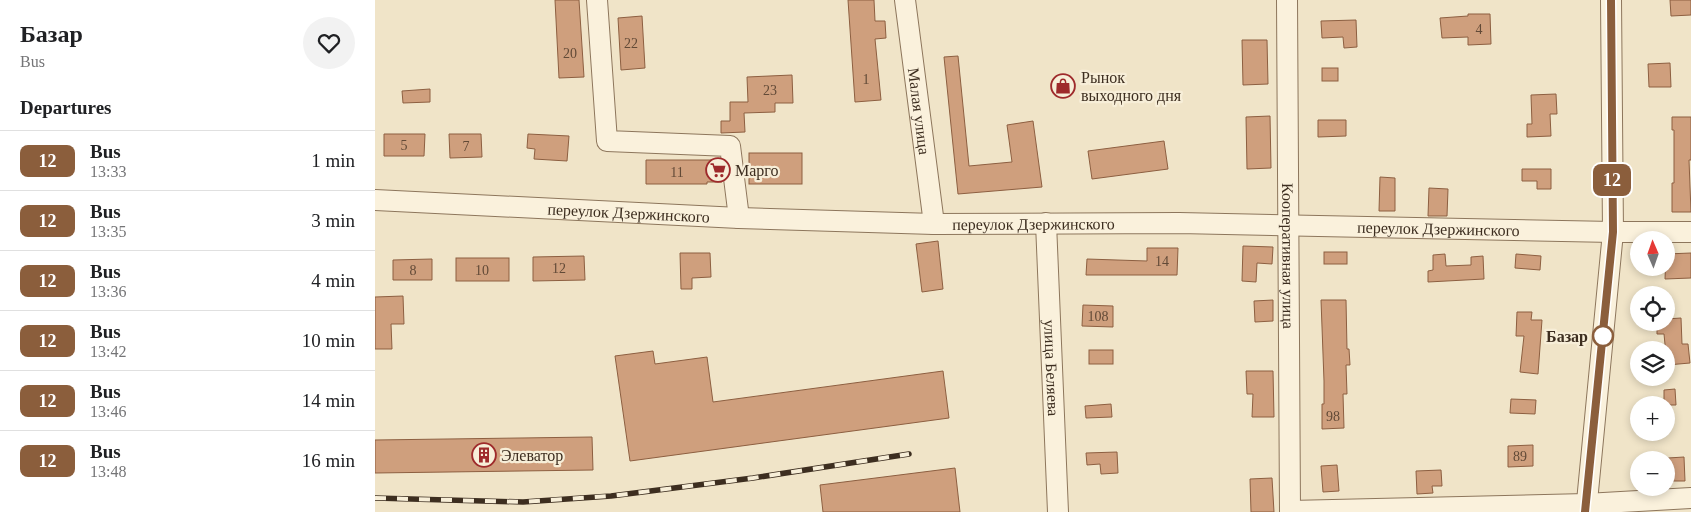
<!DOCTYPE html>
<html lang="en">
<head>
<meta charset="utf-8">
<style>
	body { margin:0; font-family:Georgia,serif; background:#f2f2f2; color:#202124; height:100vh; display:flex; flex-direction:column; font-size:19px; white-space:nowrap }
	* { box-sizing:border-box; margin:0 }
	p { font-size:16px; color:#757577 }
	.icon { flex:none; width:28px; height:28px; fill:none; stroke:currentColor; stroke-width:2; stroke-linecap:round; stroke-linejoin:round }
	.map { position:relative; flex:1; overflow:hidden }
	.details { display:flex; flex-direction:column; background:#fff; width:375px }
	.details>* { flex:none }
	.badge { padding:0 10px; border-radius:8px; font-size:18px; line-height:32px }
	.needle { width:32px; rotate:358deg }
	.fabs { position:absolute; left:1255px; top:231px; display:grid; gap:10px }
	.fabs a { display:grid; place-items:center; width:45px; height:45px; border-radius:50%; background:#fff; box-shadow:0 2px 8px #0003; font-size:25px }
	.map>.badge { position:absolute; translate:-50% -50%; box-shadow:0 0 0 2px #fff }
	h2 { padding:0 20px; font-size:19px; line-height:45px }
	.round { display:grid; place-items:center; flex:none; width:52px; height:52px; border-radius:26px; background:#f2f2f2 }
	.summary { display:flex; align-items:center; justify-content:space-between; height:85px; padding:0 20px }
	h1 { font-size:24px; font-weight:700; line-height:38px }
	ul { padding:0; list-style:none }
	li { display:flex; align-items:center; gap:15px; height:60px; padding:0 20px; border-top:1px solid #e0e0e0 }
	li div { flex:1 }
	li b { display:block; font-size:19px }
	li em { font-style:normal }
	li .badge { min-width:55px; font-weight:700; text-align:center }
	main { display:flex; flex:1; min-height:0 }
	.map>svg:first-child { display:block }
	.building { fill:#cf9f7d; stroke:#8d5f41 }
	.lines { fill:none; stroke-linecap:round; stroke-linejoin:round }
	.minor-casing { stroke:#8d765c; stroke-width:22 }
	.minor { stroke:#faf1dc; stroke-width:20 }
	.rail-casing { stroke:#3d2e20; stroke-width:5.5 }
	.rail { stroke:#f7eed8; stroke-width:4; stroke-dasharray:11; stroke-linecap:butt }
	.line-casing { stroke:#fff; stroke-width:11 }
	.line { stroke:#8b5e3c; stroke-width:8 }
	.stop-dot { fill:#fff; stroke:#8b5e3c; stroke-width:2.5 }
	.labels { text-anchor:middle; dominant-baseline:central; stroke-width:4.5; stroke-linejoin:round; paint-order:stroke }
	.number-label { font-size:14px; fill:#624a37 }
	.poi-label { font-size:16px; fill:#3d2e20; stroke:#f7eed8; text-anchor:start }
	.street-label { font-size:16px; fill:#3d2e20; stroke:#f7eed8 }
	.stop-label { font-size:16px; font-weight:bold; fill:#3d2e20; stroke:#f7eed8; text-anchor:end }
</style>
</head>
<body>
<main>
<section class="details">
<div class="summary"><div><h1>Базар</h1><p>Bus</p></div><a class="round"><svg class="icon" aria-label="heart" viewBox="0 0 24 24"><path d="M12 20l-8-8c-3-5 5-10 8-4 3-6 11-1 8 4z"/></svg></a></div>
<h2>Departures</h2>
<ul>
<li><span class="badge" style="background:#8b5e3c;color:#fff">12</span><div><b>Bus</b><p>13:33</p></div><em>1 min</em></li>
<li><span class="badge" style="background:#8b5e3c;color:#fff">12</span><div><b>Bus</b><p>13:35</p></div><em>3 min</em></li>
<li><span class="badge" style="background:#8b5e3c;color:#fff">12</span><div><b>Bus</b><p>13:36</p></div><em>4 min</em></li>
<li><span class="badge" style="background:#8b5e3c;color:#fff">12</span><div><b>Bus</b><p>13:42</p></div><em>10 min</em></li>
<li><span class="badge" style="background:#8b5e3c;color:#fff">12</span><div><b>Bus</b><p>13:46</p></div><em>14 min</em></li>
<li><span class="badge" style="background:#8b5e3c;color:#fff">12</span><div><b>Bus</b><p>13:48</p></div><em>16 min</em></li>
</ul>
</section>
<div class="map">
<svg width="1316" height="512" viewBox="0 0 1316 512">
	<rect width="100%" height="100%" fill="#f0e4c8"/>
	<g class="building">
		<path d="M180 0H204L209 77 184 78Z"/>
		<path d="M473 0H499L500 21H510L511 38 500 39 506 100 480 102Z"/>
		<path d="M1295 0H1316V15L1296 16Z"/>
		<path d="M1093 14H1115L1116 44 1093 45V37L1067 38 1065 18 1093 16Z"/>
		<path d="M267 16 270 68 246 70 243 18Z"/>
		<path d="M981 20 982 47 969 48 968 37 947 38 946 21Z"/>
		<path d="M867 40H892L893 84 868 85Z"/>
		<path d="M583 56 594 166 637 162 632 125 658 121 667 187 583 194 569 57Z"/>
		<path d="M1295 63 1296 87H1274L1273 64Z"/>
		<rect x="947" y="68" width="16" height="13"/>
		<path d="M417 75 418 103H400V112L369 113 370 132 346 133V121H355V102H373L372 77Z"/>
		<path d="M55 89V102L28 103 27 91Z"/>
		<path d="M1181 94 1182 114H1175L1176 136 1152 137V124H1157L1156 95Z"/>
		<path d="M895 116 896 168 872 169 871 117Z"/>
		<path d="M1297 117H1316V160H1314L1316 212H1297V183H1299V130H1297Z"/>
		<path d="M943 120H971V136L943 137Z"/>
		<path d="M9 134H50L49 156H9Z"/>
		<path d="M74 134H106L107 157 75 158Z"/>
		<path d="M153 134 194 136 192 161 159 159 160 149 152 148Z"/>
		<path d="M789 141 793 169 717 179 713 151Z"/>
		<rect x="374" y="153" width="53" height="31"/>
		<path d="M271 160H345L347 182H332V184H271Z"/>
		<path d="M1147 169H1176V189H1162V181H1147Z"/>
		<path d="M1005 177 1020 178V211H1004Z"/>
		<path d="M1054 188 1073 189 1072 216H1053Z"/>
		<path d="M563 241 568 289 547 292 541 244Z"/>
		<path d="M868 246 898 247 897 264 882 263 881 282 867 281Z"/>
		<path d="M772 248H803L802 275H711L712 259 772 261Z"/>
		<rect x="949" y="252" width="23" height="12"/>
		<path d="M305 253H335L336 277 317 278V289H306Z"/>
		<path d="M1316 253V278L1290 279 1291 254Z"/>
		<path d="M1070 254 1071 266 1096 265V257L1108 256 1109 279 1053 282V271L1058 270V255Z"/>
		<path d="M1141 254 1166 256 1165 270 1140 268Z"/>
		<path d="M209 256 210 280 158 281V257Z"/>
		<rect x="81" y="258" width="53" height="23"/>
		<path d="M57 259V280H18V260Z"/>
		<path d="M28 296 29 324H16L17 349H0V297Z"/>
		<path d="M898 300V321L880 322 879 301Z"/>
		<path d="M946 300H971L972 349H974L975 365H971L972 394H968L969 428 947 429V404H949V381Z"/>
		<path d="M708 305 738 306V327L707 326Z"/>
		<path d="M1142 312H1157L1156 320H1167L1163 374 1145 372 1149 336H1141Z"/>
		<path d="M1306 318 1307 344H1313L1315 363 1292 365 1289 334H1282V322H1291V319Z"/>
		<rect x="714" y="350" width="24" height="14"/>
		<path d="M278 351 280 364 332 357 338 402 568 371 574 418 255 461 240 356Z"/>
		<path d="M871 371H898L899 417H877L878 394H872Z"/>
		<path d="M1300 389 1301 405H1289V390Z"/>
		<path d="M1136 399 1161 400 1160 414 1135 413Z"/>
		<path d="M736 404 737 417 711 418 710 406Z"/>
		<path d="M217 437 218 470 0 473V440Z"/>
		<path d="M1158 445V466L1133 467V446Z"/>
		<path d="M742 452 743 473 726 474 725 464 712 465 711 453Z"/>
		<path d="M1309 457 1310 481H1293V458Z"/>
		<path d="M962 465 964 491 948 492 946 466Z"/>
		<path d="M580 468 585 512H448L445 485Z"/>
		<path d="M1066 470 1067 486H1057L1058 493 1042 494 1041 471Z"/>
		<path d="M897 478 899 512H876L875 479Z"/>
	</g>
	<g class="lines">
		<g class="minor-casing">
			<g id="minor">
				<path d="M222 0 232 141 355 146 364 218"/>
				<path id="s1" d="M530 0 559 224"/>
				<path id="s2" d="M912 0 915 512"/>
				<path id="s3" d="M0 200 364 218 559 224 804 223 1238 232H1316"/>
				<path id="s4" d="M671 223 683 512"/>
				<path d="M915 511 1211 504 1316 498"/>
				<path d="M1211 512 1238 232 1236 0"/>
			</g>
		</g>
		<use href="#minor" class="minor"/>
		<g class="rail-casing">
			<path id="rail" d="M0 498 148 502 236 496 378 478 534 454"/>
		</g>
		<use href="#rail" class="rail"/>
	</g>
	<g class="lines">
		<g class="line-casing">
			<path id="line" d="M1210 512 1238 232 1236 0"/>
		</g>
		<use href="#line" class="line"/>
	</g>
	<defs>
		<g id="shop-ring" transform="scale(1.25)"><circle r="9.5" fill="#f7eed8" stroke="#9e2a2b" stroke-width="1.5"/><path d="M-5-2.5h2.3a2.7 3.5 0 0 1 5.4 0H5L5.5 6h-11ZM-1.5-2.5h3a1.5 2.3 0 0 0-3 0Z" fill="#9e2a2b"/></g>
		<g id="supermarket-ring" transform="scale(1.25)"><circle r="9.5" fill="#f7eed8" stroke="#9e2a2b" stroke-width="1.5"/><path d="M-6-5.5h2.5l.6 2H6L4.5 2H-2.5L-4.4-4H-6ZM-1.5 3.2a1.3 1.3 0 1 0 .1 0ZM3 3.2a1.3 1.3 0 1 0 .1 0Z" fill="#9e2a2b"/></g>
		<g id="building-ring" transform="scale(1.25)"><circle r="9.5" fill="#f7eed8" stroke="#9e2a2b" stroke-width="1.5"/><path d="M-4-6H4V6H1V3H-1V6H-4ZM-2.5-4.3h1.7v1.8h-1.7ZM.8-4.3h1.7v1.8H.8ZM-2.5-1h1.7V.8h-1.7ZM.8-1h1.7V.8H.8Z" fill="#9e2a2b"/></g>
	</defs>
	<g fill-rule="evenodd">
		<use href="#shop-ring" x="688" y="86"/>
		<use href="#supermarket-ring" x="343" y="170"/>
		<use href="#building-ring" x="109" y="455"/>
	</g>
	<circle class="stop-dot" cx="1228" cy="336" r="10"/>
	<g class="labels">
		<g class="number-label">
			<text x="1104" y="29">4</text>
			<text x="256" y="43">22</text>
			<text x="195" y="53">20</text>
			<text x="491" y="79">1</text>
			<text x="395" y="90">23</text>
			<text x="29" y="145">5</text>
			<text x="91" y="146">7</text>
			<text x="302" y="172">11</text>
			<text x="787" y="261">14</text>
			<text x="184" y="268">12</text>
			<text x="38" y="270">8</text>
			<text x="107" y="270">10</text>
			<text x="723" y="316">108</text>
			<text x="958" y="416">98</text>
			<text x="1145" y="456">89</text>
		</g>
		<g class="poi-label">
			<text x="706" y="77">Рынок<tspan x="706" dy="18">выходного дня</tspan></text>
			<text x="360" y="170">Марго</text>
			<text x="126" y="455">Элеватор</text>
		</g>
		<g class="street-label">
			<text stroke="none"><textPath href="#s1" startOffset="112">Малая улица</textPath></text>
			<text stroke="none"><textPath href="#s3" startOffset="254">переулок Дзержинского</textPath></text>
			<text stroke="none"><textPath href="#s3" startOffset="659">переулок Дзержинского</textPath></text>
			<text stroke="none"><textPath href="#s3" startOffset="1064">переулок Дзержинского</textPath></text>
			<text stroke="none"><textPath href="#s2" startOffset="256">Кооперативная улица</textPath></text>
			<text stroke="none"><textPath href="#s4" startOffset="145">улица Беляева</textPath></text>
		</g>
		<g class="stop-label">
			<text x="1213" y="336">Базар</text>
		</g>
	</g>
</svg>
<div class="fabs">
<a><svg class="needle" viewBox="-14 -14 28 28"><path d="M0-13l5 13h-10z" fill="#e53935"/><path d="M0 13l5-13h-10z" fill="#757577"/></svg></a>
<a><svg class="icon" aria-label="locate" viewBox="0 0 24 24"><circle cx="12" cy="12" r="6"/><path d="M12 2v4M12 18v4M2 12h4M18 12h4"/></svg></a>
<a><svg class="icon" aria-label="layers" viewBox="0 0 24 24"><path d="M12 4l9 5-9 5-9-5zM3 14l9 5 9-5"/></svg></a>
<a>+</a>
<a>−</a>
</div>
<b class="badge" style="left:1237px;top:180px;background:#8b5e3c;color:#fff">12</b>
</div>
</main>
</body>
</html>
